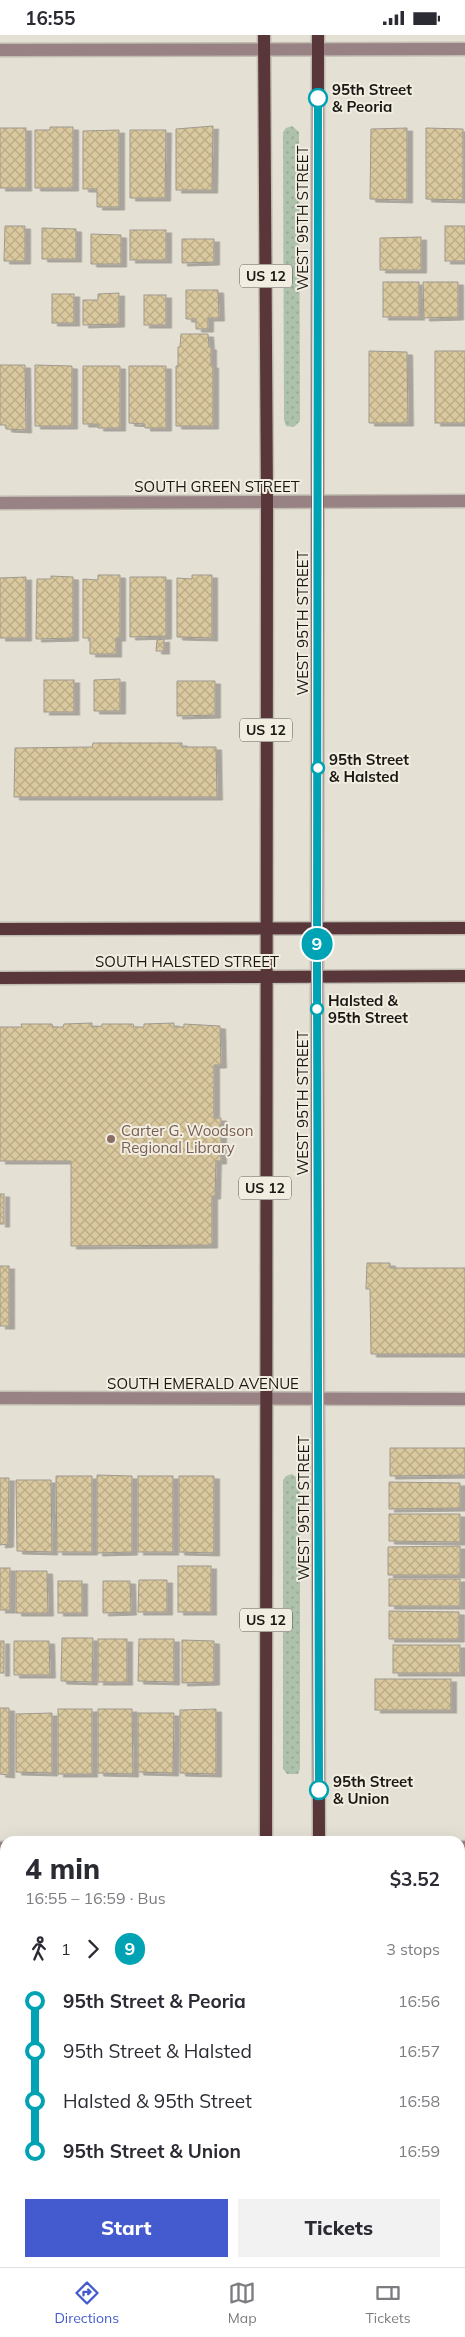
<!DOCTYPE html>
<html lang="en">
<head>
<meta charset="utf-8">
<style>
	body { margin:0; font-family:Mulish,sans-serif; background:#f2f2f3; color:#2b2b33; height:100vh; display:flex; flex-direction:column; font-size:19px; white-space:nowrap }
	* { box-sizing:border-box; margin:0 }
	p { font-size:16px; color:#7c7c81 }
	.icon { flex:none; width:28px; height:28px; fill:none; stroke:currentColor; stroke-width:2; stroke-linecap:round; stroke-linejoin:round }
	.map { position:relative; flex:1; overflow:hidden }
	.sheet { position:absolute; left:0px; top:1801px; width:465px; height:431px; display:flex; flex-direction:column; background:#fff; border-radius:15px 15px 0 0; box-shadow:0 5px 20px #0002 }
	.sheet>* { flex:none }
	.badge { padding:0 10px; border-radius:16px; font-size:18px; line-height:32px }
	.map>.badge { position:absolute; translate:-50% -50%; box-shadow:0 0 0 2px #fff }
	.legs { display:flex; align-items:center; gap:8px; height:55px; padding:0 25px; font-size:16px }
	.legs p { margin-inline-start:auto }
	.summary { display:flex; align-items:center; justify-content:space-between; height:85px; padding:0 25px }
	h1 { font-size:28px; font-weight:800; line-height:38px }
	.button { display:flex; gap:10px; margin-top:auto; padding:10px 25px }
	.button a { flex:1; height:58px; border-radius:0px; background:#435bcf; color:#fff; font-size:20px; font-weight:800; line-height:58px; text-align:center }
	.button a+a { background:#f2f2f3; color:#2b2b33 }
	ul { padding:0 25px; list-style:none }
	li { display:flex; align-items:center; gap:18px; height:50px; font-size:19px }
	li i { display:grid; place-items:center; width:8px; height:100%; margin:0 6px; background:currentColor }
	li i::after { content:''; width:12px; height:12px; margin:-6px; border:4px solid; border-radius:50%; background:#fff }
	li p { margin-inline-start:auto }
	li:first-child i { background:linear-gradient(#0000 50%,currentColor 0) }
	li:last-child i { background:linear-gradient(currentColor 50%,#0000 0) }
	.status { display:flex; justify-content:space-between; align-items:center; height:35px; padding:0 25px; background:#fff; direction:ltr }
	.status svg { height:14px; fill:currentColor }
	.menu { display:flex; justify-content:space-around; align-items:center; height:70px; border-top:1px solid #e1e1e2; background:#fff; font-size:14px; color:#7c7c81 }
	.menu a { display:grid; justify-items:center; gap:2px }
	.menu .selected { color:#435bcf }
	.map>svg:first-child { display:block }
	.grass { fill:url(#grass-dots) }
	.building { fill:url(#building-cross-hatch); stroke:#9f9a8f; filter:url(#shadow) }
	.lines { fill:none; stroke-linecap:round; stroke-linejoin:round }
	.minor-casing { stroke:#c0bcb1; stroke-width:15 }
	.major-casing { stroke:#c0bcb1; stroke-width:15 }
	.minor { stroke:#988284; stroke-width:12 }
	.major { stroke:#59363a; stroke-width:12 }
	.line-1-casing { stroke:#fff; stroke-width:11 }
	.line-1 { stroke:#00a3b4; stroke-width:8 }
	.stop-1-dot { fill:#fff; stroke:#00a3b4; stroke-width:2.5 }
	.education-dot { fill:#8d6e63; stroke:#f2ede1; stroke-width:2 }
	.labels { text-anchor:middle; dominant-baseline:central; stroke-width:4; stroke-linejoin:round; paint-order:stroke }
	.shield { fill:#f2ede1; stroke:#5b5852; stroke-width:1 }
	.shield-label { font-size:14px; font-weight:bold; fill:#1a1814 }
	.stop-label { font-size:15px; font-weight:bold; fill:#1a1814; stroke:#f2ede1; text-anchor:start }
	.street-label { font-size:15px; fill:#1a1814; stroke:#f2ede1 }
	.education-label { font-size:15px; fill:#785e54; stroke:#f2ede1; text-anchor:start }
</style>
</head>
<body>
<div class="status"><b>16:55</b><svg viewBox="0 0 49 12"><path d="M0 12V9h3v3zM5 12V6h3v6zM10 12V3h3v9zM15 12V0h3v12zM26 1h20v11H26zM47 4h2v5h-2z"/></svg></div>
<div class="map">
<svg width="465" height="2232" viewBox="0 0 465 2232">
	<defs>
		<pattern id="grass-dots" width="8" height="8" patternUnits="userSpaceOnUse" patternTransform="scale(1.25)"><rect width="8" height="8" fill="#aec1ab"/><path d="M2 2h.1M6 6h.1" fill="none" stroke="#95a592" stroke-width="1.8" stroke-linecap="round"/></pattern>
		<pattern id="building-cross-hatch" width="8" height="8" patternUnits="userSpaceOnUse" patternTransform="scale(1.25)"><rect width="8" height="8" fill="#dac89e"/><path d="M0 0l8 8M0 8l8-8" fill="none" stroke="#baab87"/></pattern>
		<filter id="shadow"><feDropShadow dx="5.5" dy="3" stdDeviation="0" flood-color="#0004"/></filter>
	</defs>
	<rect width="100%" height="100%" fill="#e5e0d4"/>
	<g class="grass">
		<path d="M292 91 299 97 300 386 294 392 286 391 284 385 283 97 286 93Z"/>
		<path d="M292 1439 300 1445V1734L298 1739H287L283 1734V1445L286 1441Z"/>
	</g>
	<g class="building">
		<path d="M213 91 212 155H176V94Z"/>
		<path d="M50 92H73V153H35V95H50Z"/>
		<rect x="0" y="93" width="26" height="60"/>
		<path d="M407 93V165L370 164 371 94Z"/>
		<path d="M426 93 463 94V165L426 164Z"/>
		<path d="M119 95V172H97V154H83V96Z"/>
		<path d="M130 95H166L165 163H130Z"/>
		<path d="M5 191H25V226H4Z"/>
		<rect x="445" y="191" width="20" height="35"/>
		<path d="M42 193 76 194V224H42Z"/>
		<rect x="130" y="195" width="36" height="30"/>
		<path d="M91 199 121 200V229H91Z"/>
		<path d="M421 202V235H380V203Z"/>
		<path d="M182 204H214V227L182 228Z"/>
		<rect x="383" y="247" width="36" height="35"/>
		<path d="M423 247H458V282L424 283Z"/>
		<path d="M186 255H218L219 283H208V294H196V284H186Z"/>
		<path d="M119 258V289L83 290V265H98V259Z"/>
		<rect x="52" y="259" width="22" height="29"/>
		<rect x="144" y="260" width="22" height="30"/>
		<path d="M181 299H208L209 312H211V330H213V391H176V331H178V312H180Z"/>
		<path d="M369 316 407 317 408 388H369Z"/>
		<rect x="435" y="316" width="30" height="72"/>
		<path d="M0 330H25L26 395 6 394V390H0Z"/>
		<path d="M35 330 72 331V391H35Z"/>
		<path d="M83 331H120V393H98V389H83Z"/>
		<path d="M129 331H166V393H145V389L129 388Z"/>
		<path d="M98 540H120V603H116V619H90V603H83V544L98 545Z"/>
		<path d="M192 540H212V603L177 602V543L192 544Z"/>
		<path d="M51 541 73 542V603L36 604 37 544H51Z"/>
		<path d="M26 542V603H0V543Z"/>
		<path d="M130 542H166V601L130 602Z"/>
		<path d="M164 604V616H156L157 605Z"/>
		<path d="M120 644V676H94V645Z"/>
		<rect x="44" y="645" width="30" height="32"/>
		<path d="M177 646H215V680L177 681Z"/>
		<path d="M93 708H182V712H216L217 762H14L15 713 92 712Z"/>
		<path d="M92 988V992L102 991V989H133L134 992H144V989L174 988V992H184V989L220 991 221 1030H214V1083H221V1126H216L215 1161H212V1210L71 1211V1126H0V992H22L21 989H52L53 992H63L64 989Z"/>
		<rect x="0" y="1159" width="4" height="30"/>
		<path d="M367 1228H390V1233H465V1319H371L370 1254H366Z"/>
		<rect x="0" y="1231" width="9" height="60"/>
		<path d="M390 1413H465V1440L390 1441Z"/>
		<path d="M97 1440 132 1441V1517L97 1518Z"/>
		<path d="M56 1441H92V1517H57Z"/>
		<rect x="138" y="1441" width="35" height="76"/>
		<path d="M179 1441H214V1518L179 1517Z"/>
		<path d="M0 1443H9L8 1509 0 1510Z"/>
		<path d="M16 1445H51L52 1517 17 1516Z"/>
		<path d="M389 1447 460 1448V1473L389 1474Z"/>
		<path d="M389 1479H460V1507L389 1506Z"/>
		<path d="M460 1511V1540H388V1512Z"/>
		<rect x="178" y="1531" width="33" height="46"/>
		<rect x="0" y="1533" width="10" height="42"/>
		<path d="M16 1536H47L48 1578H16Z"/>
		<rect x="389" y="1544" width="71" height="27"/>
		<path d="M139 1545H167V1577H138Z"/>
		<rect x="58" y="1546" width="24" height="32"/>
		<path d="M103 1546H130L131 1577 103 1578Z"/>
		<path d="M389 1576 459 1577V1604H389Z"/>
		<path d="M62 1603H93L92 1647 61 1646Z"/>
		<rect x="98" y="1604" width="29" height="43"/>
		<path d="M139 1604H174V1647L138 1646Z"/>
		<path d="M182 1605 214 1606V1647L182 1648Z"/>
		<rect x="0" y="1606" width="4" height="32"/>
		<path d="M14 1606H49L50 1640H14Z"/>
		<rect x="393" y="1610" width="67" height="28"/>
		<rect x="375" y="1644" width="76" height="31"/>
		<path d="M0 1673H9V1740L0 1739Z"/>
		<rect x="58" y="1674" width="34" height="65"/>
		<path d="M98 1674H132L133 1739 98 1738Z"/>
		<path d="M216 1674V1739L180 1738V1675Z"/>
		<path d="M52 1678V1738L16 1737V1679Z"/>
		<path d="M138 1678H174L173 1738 138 1737Z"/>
		<rect x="0" y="1905" width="5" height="39"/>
		<rect x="460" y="1941" width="5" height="105"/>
		<rect x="0" y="2136" width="5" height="39"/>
		<rect x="460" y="2186" width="5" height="24"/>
	</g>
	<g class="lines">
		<g class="minor-casing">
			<g id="minor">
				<path d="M0 15 465 14"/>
				<path d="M0 468 465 466"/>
				<path d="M0 1363 465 1364"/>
				<path d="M0 1813H5"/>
				<path d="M460 1813 465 1812"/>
			</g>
		</g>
		<g class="major-casing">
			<g id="major">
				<path d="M264 0 267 467 266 1806"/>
				<path d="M318 0 317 941 319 1806"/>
				<path d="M0 894 465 893"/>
				<path d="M0 943 465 941"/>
				<path d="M320 2228V2232"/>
				<path d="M266 2232V2228"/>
			</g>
		</g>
		<use href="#minor" class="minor"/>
		<use href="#major" class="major"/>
	</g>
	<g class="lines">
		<g class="line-1-casing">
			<path id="line-1" d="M318 63 317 941 319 1755"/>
		</g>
		<use href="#line-1" class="line-1"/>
	</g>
	<g class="stop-1-dot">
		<circle cx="318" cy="63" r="9"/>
		<circle cx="318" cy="733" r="6"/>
		<circle cx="317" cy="974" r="6"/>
		<circle cx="319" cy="1755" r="9"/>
	</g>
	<circle class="education-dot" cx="111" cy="1104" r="5"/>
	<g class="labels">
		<g class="shield">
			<rect x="240" y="229.5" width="52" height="23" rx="4"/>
			<rect x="240" y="683.5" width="52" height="23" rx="4"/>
			<rect x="239" y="1141.5" width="52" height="23" rx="4"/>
			<rect x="240" y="1573.5" width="52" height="23" rx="4"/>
		</g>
		<g class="shield-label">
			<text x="266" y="241">US 12</text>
			<text x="266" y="695">US 12</text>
			<text x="265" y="1153">US 12</text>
			<text x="266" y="1585">US 12</text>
		</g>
		<g class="stop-label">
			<text x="332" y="54">95th Street<tspan x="332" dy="17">&amp; Peoria</tspan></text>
			<text x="329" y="724">95th Street<tspan x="329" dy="17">&amp; Halsted</tspan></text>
			<text x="328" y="965">Halsted &amp;<tspan x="328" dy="17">95th Street</tspan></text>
			<text x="333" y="1746">95th Street<tspan x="333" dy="17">&amp; Union</tspan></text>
		</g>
		<g class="street-label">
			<text transform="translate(302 183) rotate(-90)">WEST 95TH STREET</text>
			<text x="217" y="451">SOUTH GREEN STREET</text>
			<text transform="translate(302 588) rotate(-90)">WEST 95TH STREET</text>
			<text x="187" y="926">SOUTH HALSTED STREET</text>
			<text transform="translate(302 1068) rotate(-90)">WEST 95TH STREET</text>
			<text x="203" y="1348">SOUTH EMERALD AVENUE</text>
			<text transform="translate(303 1473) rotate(-90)">WEST 95TH STREET</text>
		</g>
		<g class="education-label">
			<text x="121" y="1095">Carter G. Woodson<tspan x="121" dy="17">Regional Library</tspan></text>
		</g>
	</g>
</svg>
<b class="badge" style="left:317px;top:909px;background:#00a3b4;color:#fff">9</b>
<section class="sheet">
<div class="summary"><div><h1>4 min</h1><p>16:55 – 16:59 · Bus</p></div><b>$3.52</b></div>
<div class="legs"><svg class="icon" aria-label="walk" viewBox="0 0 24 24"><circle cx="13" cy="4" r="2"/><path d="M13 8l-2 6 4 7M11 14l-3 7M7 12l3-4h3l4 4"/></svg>1<svg class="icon" aria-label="forward" viewBox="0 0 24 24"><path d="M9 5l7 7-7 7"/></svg><b class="badge" style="background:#00a3b4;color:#fff">9</b><p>3 stops</p></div>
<ul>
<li><i style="color:#00a3b4"></i><b>95th Street &amp; Peoria</b><p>16:56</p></li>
<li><i style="color:#00a3b4"></i><span>95th Street &amp; Halsted</span><p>16:57</p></li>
<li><i style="color:#00a3b4"></i><span>Halsted &amp; 95th Street</span><p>16:58</p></li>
<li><i style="color:#00a3b4"></i><b>95th Street &amp; Union</b><p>16:59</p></li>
</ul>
<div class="button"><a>Start</a><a>Tickets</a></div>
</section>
</div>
<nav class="menu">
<a class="selected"><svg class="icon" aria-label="directions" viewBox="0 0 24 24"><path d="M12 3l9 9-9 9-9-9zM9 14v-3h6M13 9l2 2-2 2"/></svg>Directions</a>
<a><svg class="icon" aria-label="map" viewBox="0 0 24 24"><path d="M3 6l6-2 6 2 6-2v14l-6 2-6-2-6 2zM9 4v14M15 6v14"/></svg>Map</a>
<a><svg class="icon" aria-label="tickets" viewBox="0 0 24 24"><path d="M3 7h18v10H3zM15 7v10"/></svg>Tickets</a>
</nav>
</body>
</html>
